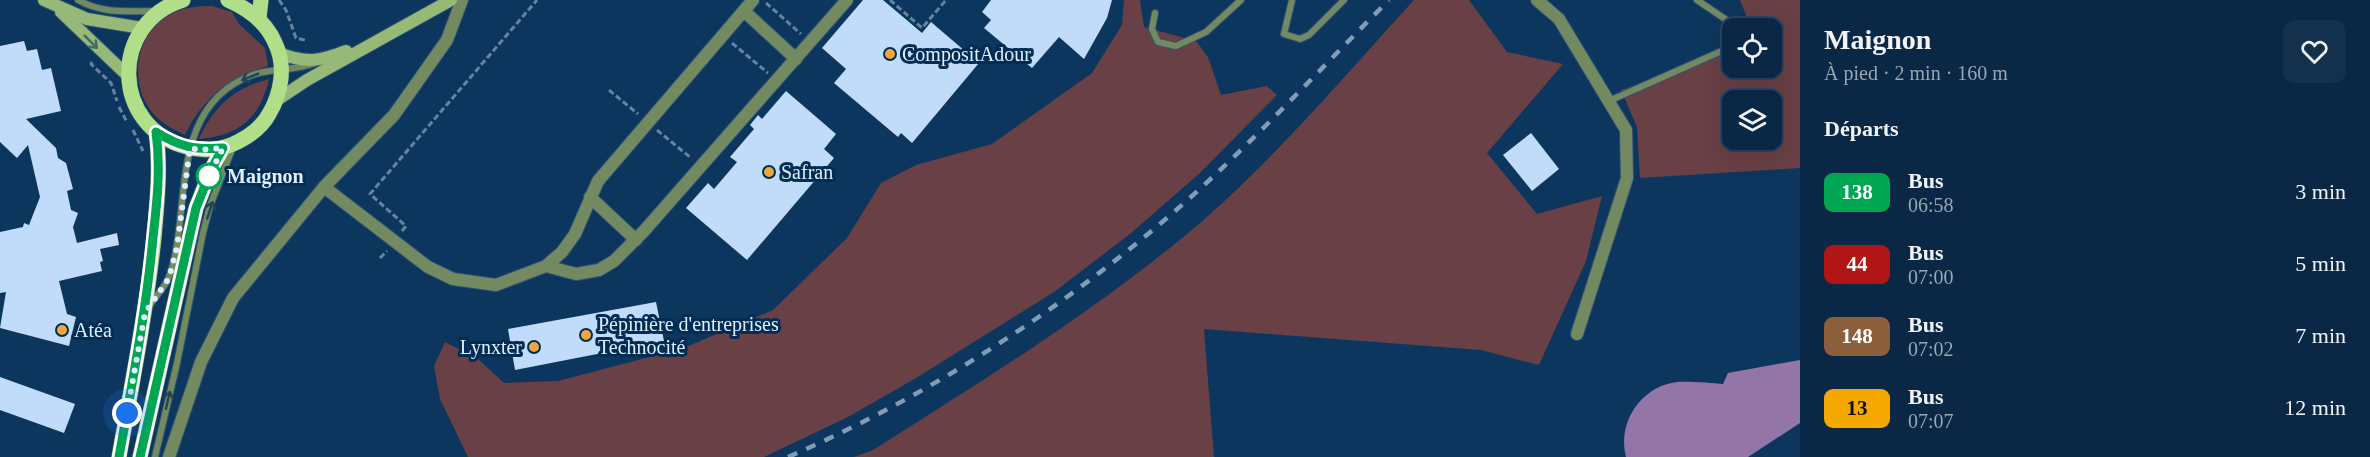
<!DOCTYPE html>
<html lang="fr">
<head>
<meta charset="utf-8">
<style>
	body { margin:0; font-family:"Times New Roman",serif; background:#13304d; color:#f1f3f6; height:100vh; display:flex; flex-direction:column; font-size:22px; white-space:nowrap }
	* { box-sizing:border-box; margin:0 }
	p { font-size:20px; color:#99a6b3 }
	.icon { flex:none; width:33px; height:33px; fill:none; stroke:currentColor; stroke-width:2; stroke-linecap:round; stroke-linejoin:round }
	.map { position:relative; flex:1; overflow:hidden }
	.panel { display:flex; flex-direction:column; background:#0a2846; width:570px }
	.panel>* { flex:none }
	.badge { padding:0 12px; border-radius:9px; font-size:21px; line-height:39px }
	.controls { position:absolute; left:1722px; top:18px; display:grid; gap:12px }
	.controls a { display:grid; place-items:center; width:60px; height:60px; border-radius:12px; background:#0a2846; box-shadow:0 6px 24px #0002,0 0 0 2px #2a445f; font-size:30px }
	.you { position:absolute; width:30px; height:30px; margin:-15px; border:4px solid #fff; border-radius:50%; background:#1a73e8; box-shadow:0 0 0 9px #1a73e833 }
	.map>.badge { position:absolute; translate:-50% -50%; box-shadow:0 0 0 3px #fff }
	h2 { padding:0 24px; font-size:22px; line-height:54px }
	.round { display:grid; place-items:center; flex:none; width:63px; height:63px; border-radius:12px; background:#13304d }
	.head { display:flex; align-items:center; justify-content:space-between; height:102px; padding:0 24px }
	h1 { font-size:28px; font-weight:700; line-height:45px }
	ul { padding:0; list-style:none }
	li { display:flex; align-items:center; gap:18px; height:72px; padding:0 24px }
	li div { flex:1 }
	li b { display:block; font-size:22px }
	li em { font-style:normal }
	li .badge { min-width:66px; font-weight:700; text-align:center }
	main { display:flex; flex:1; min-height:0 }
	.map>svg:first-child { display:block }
	.green { fill:#684045; fill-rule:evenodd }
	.water { fill:#9475a8 }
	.building { fill:#c1dcfa }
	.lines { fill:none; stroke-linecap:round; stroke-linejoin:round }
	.lane-casing { stroke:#2f5377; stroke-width:8 }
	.street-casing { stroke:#2f5377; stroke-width:14 }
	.secondary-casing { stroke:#2f5377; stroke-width:14 }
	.primary-casing { stroke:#2f5377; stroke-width:16 }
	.path { stroke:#6683a1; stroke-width:3; stroke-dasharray:6 3; stroke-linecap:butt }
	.lane { stroke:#738a61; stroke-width:6 }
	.street { stroke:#738a61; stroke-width:12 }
	.secondary { stroke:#96b978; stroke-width:12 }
	.primary { stroke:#b0de89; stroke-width:15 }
	.rail { stroke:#829cb6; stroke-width:4.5; stroke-dasharray:10 10; stroke-linecap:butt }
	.oneway { stroke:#446b64 }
	.oneway2 { stroke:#1e4456 }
	.line-casing { stroke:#fff; stroke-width:14 }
	.line { stroke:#00a651; stroke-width:9 }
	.walk { stroke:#e1eefd; stroke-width:6; stroke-dasharray:0 10.8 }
	.poi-dot { fill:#f0a63e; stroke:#012c53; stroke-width:2 }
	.stop-dot { fill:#fff; stroke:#00a651; stroke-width:3 }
	.labels { text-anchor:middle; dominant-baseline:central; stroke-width:6; stroke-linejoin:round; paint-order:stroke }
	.poi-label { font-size:20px; fill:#e1eefd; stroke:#012c53; text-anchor:start }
	.stop-label { font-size:20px; font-weight:bold; fill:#e1eefd; stroke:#012c53; text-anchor:start }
</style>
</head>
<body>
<main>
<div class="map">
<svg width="1800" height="457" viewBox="0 0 1800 457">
	<rect width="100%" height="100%" fill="#0d365e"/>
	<g class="green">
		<path d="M1124 0H1140L1144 27 1196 41 1208 57 1221 95 1267 86 1277 95 1200 173 1130 234 1054 292 916 378 848 417 764 457H468L440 399 434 366 445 342 478 359 504 383 558 381 684 348 773 310 847 238 881 183 916 165 992 144 1092 73 1122 25Z"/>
		<path d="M1414 0H1469L1507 52 1563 64 1487 153 1537 214 1602 196 1586 261 1539 365 1481 350 1204 329 1214 457H854L873 450C976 385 1081 320 1176 243 1264 172 1338 83 1414 0Z"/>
		<path d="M1740 0H1800V168L1640 178 1637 127 1621 90 1732 52V68H1772V28H1751ZM1732 100H1772V140H1732Z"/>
		<path d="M212 6 232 12 239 24 265 48 268 66C230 76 202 99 185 135 173 129 160 123 151 111 128 81 136 32 171 14 184 7 198 6 212 6Z"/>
		<path d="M269 79C260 118 239 136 199 139 213 107 234 88 269 79Z"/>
	</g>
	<path class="water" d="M1800 360V423L1748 457H1626C1617 423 1641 386 1677 382 1688 381 1712 383 1723 384L1728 373Z"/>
	<g class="building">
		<path d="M863 0H883L922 33 931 22 979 63 912 143 901 133 898 137 834 83 846 69 822 48Z"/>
		<path d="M991 0H1112L1107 18 1084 59 1059 37 1032 68 984 28 991 20 982 12Z"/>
		<path d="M24 41 27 51 37 49 42 70 51 68 61 111 26 119 56 148 58 158 66 163 73 189 67 191 71 210 78 213 73 227 77 243 117 233 119 245 100 249 103 261 100 262 102 271 59 281 67 314 76 317 69 346 0 328 6 292 0 293V232L23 227 24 223 29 225 40 197 28 145 17 158 0 142V46Z"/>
		<path d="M786 91 836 134 824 149 834 158 747 260 686 208 708 183 714 189 737 162 730 157 754 129 750 125 758 115 762 119Z"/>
		<path d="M1531 133 1559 169 1532 191 1503 155Z"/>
		<path d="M656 302 664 341 515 370 508 329Z"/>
		<path d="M0 377 75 404 64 433 0 410Z"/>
	</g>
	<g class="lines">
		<g class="lane-casing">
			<g id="lane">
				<path d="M78 0C102 14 129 11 156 11"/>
				<path d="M1292 0 1284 34 1300 39 1309 35 1344 0"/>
				<path d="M1697 0 1728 21 1732 36"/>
				<path d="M1155 13 1152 29 1158 42 1176 46 1206 32 1241 0"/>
				<path d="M1609 101 1724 50 1732 36"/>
				<path d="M150 305C156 296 164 288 168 279 175 264 177 245 179 230 186 170 185 100 252 75 272 68 295 71 315 63"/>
				<path d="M155 457 177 363 203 233 210 206 233 147"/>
			</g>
		</g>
		<g class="street-casing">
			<g id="street">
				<path d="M1537 0 1559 19 1626 130 1627 178 1577 334"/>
				<path d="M744 11 796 59"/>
				<path d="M324 187 428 267 453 279 496 285 546 266 576 274 599 270 614 261 644 231 847 0"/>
				<path d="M590 197 636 240"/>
				<path d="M546 266 562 252 575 234 598 181 753 0"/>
				<path d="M169 457 201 362 233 298 324 187 394 115 447 40 462 0"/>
			</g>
		</g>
		<g class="secondary-casing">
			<g id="secondary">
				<path d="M44 0 87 19 142 28"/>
				<path d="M61 12 128 76"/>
				<path d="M279 53C306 64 320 61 346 51"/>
				<path d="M277 100 307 80 451 0"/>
			</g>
		</g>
		<g class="primary-casing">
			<g id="primary">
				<path d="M183 0C109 23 111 128 187 147 201 151 217 150 231 145 247 138 261 129 269 114 281 94 286 67 276 45 267 22 249 9 228 0"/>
				<path d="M259 18 261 0"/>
				<path d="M119 457C132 384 146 312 154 238 157 202 161 168 156 132"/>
				<path d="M140 457 196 208 212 168 223 148"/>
			</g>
		</g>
		<g class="path">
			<path d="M279 0 286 10 296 38 305 40"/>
			<path d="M890 0 922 28 946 0"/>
			<path d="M766 3 801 34"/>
			<path d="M732 43 768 73"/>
			<path d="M92 62 91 64 111 83 117 101"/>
			<path d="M609 90 638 114"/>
			<path d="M119 107 127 122"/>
			<path d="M133 130 143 151"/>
			<path d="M657 130 691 158"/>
			<path d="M402 231 406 226 370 194 537 0"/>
			<path d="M380 258 387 251"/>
		</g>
		<use href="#lane" class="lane"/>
		<use href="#street" class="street"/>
		<use href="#secondary" class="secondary"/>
		<use href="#primary" class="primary"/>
		<path class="rail" d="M788 457C920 400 1044 321 1154 229 1238 159 1312 77 1389 0"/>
	</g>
	<defs><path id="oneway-shaft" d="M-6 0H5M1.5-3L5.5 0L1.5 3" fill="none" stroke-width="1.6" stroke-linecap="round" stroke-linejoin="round" transform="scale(1.5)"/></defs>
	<use class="oneway" href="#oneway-shaft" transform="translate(91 42) rotate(45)"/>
	<g class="oneway2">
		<use href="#oneway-shaft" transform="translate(250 77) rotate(158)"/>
		<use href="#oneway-shaft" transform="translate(210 210) rotate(-72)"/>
		<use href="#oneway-shaft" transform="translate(168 400) rotate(-77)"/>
	</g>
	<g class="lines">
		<g class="line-casing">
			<path id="line" d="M119 457C132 384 146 312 153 238 157 202 161 168 156 132 180 147 194 150 223 148L212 168 196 208 140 457"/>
		</g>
		<use href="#line" class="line"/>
		<path class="walk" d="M127 413 145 313 169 278 177 247 190 148 199 150 223 148 209 176"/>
	</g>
	<g class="poi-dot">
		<circle cx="890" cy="54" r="6"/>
		<circle cx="769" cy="172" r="6"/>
		<circle cx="62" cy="330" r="6"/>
		<circle cx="586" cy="335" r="6"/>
		<circle cx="534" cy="347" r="6"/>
	</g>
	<circle class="stop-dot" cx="209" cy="176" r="12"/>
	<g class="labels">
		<g class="poi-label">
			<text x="902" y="54">CompositAdour</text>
			<text x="781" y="172">Safran</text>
			<text x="598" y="324">Pépinière d'entreprises<tspan x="598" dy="23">Technocité</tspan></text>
			<text x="74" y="330">Atéa</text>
			<text x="522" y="347" text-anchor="end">Lynxter</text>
		</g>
		<g class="stop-label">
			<text x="227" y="176">Maignon</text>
		</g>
	</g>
</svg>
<div class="controls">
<a><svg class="icon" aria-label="locate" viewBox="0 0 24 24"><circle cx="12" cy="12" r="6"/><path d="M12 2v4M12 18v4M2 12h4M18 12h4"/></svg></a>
<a><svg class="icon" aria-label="layers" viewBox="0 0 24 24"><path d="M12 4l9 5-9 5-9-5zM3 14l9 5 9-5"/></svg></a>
</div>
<div class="you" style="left:127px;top:413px"></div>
</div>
<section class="panel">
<div class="head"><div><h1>Maignon</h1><p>À pied · 2 min · 160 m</p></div><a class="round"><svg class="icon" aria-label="heart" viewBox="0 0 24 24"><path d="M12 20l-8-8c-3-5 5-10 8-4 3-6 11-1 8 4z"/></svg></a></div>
<h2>Départs</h2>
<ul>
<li><span class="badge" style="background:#00a651;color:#fff">138</span><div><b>Bus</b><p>06:58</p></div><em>3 min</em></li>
<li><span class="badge" style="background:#b21515;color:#fff">44</span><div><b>Bus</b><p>07:00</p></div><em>5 min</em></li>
<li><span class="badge" style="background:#8b5e3c;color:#fff">148</span><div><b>Bus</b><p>07:02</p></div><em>7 min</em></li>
<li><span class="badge" style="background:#f5a900;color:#111">13</span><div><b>Bus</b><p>07:07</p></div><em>12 min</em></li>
</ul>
</section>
</main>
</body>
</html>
